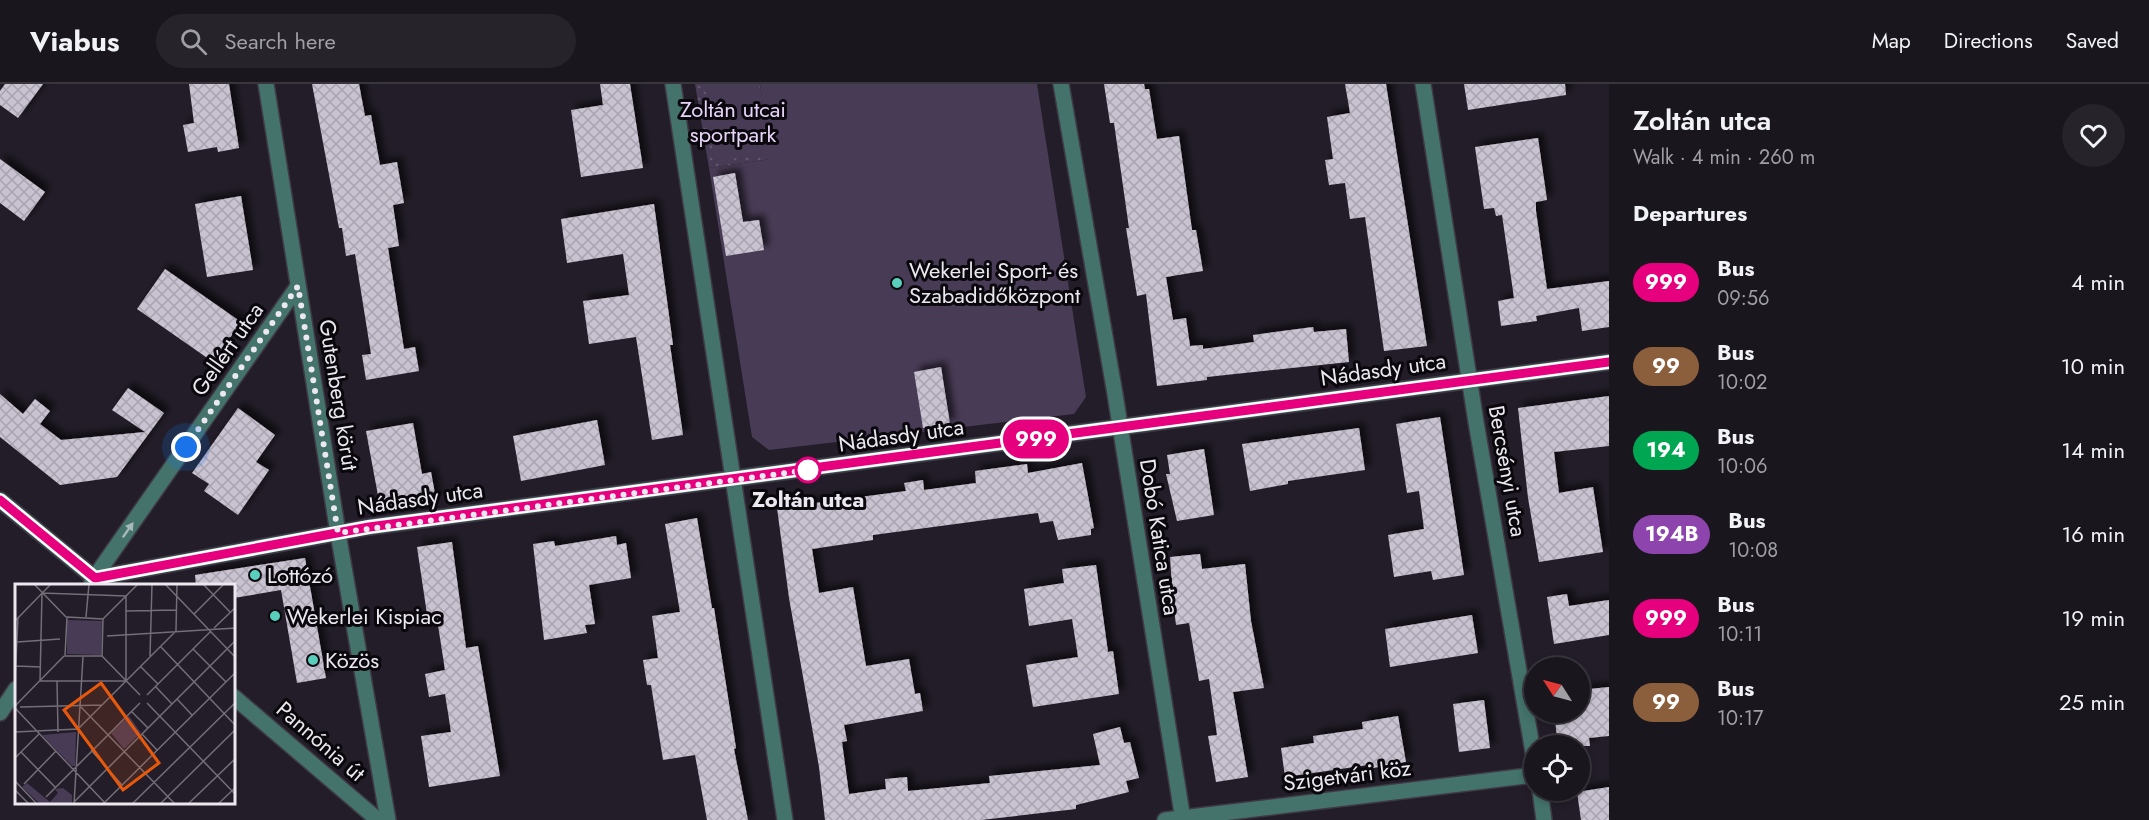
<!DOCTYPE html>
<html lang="en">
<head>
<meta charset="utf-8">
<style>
	body { margin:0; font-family:Jost,sans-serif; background:#27232b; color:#f1f3f6; height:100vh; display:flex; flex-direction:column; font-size:22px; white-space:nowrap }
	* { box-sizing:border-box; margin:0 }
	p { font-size:20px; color:#9f9fa4 }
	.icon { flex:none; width:33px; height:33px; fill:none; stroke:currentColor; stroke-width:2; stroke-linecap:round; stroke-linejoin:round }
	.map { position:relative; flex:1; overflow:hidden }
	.sheet { display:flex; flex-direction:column; background:#1a161e; width:540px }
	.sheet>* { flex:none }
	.badge { padding:0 12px; border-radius:20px; font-size:21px; line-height:39px }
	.needle { width:39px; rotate:306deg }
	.tools { position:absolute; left:1524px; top:573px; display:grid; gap:12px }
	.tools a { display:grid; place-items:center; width:66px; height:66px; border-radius:50%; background:#1a161e; box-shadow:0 3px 9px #0003,0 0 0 2px #38353c; font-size:30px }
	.you { position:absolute; width:30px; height:30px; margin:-15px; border:4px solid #fff; border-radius:50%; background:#1a73e8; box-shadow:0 0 0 9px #1a73e833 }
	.map>.badge { position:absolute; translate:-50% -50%; box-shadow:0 0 0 3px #fff }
	h2 { padding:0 24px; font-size:22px; line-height:54px }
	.round { display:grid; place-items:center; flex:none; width:63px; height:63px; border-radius:32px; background:#27232b }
	.overview { display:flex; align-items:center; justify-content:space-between; height:102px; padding:0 24px }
	h1 { font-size:28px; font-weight:600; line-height:45px }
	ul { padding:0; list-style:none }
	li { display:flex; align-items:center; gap:18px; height:84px; padding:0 24px }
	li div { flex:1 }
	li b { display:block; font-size:22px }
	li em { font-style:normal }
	li .badge { min-width:66px; font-weight:700; text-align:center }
	header { display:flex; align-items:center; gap:36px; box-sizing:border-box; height:84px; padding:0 30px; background:#1a161e; border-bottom:2px solid #38353c }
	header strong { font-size:28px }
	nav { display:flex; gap:33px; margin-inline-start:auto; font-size:21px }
	.search { width:420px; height:54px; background:#27232b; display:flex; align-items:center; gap:15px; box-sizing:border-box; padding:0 21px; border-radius:33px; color:#9f9fa4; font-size:22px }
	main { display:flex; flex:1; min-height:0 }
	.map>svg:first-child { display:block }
	.park { fill:url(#park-dots) }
	.garden { fill:#483b55 }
	.building { fill:url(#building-cross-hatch); filter:url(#shadow) }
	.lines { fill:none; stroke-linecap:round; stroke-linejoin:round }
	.minor-casing { stroke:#3e3944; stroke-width:18 }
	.minor { stroke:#43736b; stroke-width:15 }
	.oneway { fill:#a8b9bb }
	.line-casing { stroke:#fff; stroke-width:14 }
	.line { stroke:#e6007e; stroke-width:9 }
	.walk { stroke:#ece8f0; stroke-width:6; stroke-dasharray:0 10.8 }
	.poi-dot { fill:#5acebd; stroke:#0a080d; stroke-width:2 }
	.stop-dot { fill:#fff; stroke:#e6007e; stroke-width:3 }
	.labels { text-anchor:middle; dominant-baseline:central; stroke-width:6; stroke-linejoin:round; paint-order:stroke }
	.park-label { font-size:22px; fill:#e7d5f9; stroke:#0a080d }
	.poi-label { font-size:22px; fill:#ece8f0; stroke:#0a080d; text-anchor:start }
	.street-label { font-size:22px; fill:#ece8f0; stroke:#0a080d }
	.stop-label { font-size:22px; font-weight:bold; fill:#ece8f0; stroke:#0a080d }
	.inset-road { fill:none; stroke:#736e78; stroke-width:1.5 }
	.view { fill:#e8590c; fill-opacity:0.15; stroke:#e8590c; stroke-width:3 }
	.inset-edge { fill:none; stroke:#ece8f0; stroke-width:3 }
</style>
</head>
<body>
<header>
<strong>Viabus</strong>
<div class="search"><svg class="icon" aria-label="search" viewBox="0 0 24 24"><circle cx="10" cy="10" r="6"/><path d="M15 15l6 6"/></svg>Search here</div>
<nav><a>Map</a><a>Directions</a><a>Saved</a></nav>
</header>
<main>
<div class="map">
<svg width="1609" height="736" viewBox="0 0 1609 736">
	<defs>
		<pattern id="park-dots" width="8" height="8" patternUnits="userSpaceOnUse" patternTransform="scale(1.5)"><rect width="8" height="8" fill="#483b55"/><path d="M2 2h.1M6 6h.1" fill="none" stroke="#63576e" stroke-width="1.8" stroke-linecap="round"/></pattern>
		<pattern id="building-cross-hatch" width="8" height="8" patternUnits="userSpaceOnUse" patternTransform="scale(1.5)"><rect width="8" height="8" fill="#c9c2d1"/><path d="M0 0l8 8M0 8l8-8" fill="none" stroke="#a8a3af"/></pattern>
		<filter id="shadow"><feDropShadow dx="5.5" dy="-5.5" stdDeviation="3" flood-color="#0009"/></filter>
	</defs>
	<rect width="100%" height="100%" fill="#221d28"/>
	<path class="park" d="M695 0H760L771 75 709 84Z"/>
	<g class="garden">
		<path d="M705 0H759L767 70 714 77Z"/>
		<path d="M760 0H1037L1086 313 1074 330 769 366 752 353 709 84 770 75Z"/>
	</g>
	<g class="building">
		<path d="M5 0H43L18 34 0 21V7Z"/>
		<path d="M189 0H229L239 64 218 68 217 63 188 68 183 41 194 39Z"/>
		<path d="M312 0H359L365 32 371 31 380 81 397 78 404 119 393 121 399 162 388 164 404 265 415 263 419 287 366 296 362 271 371 270 355 170 346 172 342 144H339Z"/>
		<path d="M600 0H630L643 84 581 93 571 26 603 21Z"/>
		<path d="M1104 0H1144L1145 5H1149L1157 55 1179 52 1192 146H1196L1203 187 1166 193 1173 236 1186 234 1190 262 1203 261V265L1254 258 1253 251 1313 243 1314 248 1346 245 1349 278 1207 293V296L1157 302 1146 210 1137 212 1126 144H1129L1114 39H1110Z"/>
		<path d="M1345 0H1386L1427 262 1384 267 1365 133 1350 135 1345 99 1329 101 1325 76 1333 75 1327 33 1350 29Z"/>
		<path d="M1464 0H1565L1566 11 1468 26Z"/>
		<path d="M1538 54 1547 116 1536 118V127L1547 205 1609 197V243L1582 247 1579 224 1536 232 1537 237 1501 242 1498 217 1514 214 1502 131 1496 132 1494 124 1484 125 1475 63Z"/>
		<path d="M0 75 45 108 24 137 0 119Z"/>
		<path d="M735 89 743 138 759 136 764 166 726 172 713 93Z"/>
		<path d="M241 112 253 186 207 193 195 120Z"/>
		<path d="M654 120 673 261H670L683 351 652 356 636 253 589 260 583 217 629 211 623 170 567 179 561 135Z"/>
		<path d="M165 185 241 238 213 278 137 225Z"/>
		<path d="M941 283 950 340 923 344 914 288Z"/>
		<path d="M128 304 164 329 117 393 60 401 0 353V310L23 330 35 315 50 327 40 340 61 356 145 348 112 326Z"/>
		<path d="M1609 312V362L1554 368 1559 409 1593 403 1603 468 1539 478 1528 414 1518 324Z"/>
		<path d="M238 324 275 351 256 378 269 386 238 431 204 407 209 400 192 389Z"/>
		<path d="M1440 333 1464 491 1433 496 1431 487 1394 493 1388 451 1424 445 1419 407 1407 409 1396 340Z"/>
		<path d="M597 336 605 381 521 397 513 352Z"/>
		<path d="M413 339 422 390 431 388 436 415 389 423 379 417 366 347Z"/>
		<path d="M1359 344 1365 386 1288 397V400L1250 407 1242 360Z"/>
		<path d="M1204 365 1214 431 1177 437 1166 390H1170L1167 371Z"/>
		<path d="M1082 379 1094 444 1091 445V451L1058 456 1053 437 1040 439 1038 429 873 451V456L812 465 819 509 853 503 866 582 909 575 915 610 920 609 923 627 844 641 847 657 842 658 849 710 886 705 885 695 907 693 908 707 990 699 989 692 1100 681 1093 650 1120 643 1124 659 1130 658 1139 694 1126 697 1129 708 1076 721V725L981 736H825L819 683 789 514 777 424 906 407 904 399 923 396 924 406 976 399 975 387 1027 380 1028 389Z"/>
		<path d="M697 434 712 524H714L736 664 734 665 748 736H707L695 671 663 676 651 601H647L643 576 658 574 652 532 680 528 665 440Z"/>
		<path d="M616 452 617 461 626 459 631 494 589 501 595 540 585 541 587 549 544 556 533 460 554 457 555 462Z"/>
		<path d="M452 458 466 564 478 562 500 692 429 703 421 652 451 648 445 610 429 613 425 590 445 586 437 535 428 537 417 463Z"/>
		<path d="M1200 470 1202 485 1245 480 1251 537 1264 604 1233 608 1248 693 1216 698 1208 652 1217 651 1209 595 1199 597 1189 539 1176 541 1173 517 1170 473Z"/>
		<path d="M305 474 326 594 297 599 281 506 234 514V502H196L195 491Z"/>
		<path d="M1096 481 1108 568 1113 567 1119 610 1033 623 1026 581 1078 573 1072 535 1029 542 1024 505 1064 499 1062 485Z"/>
		<path d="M1567 510 1569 522 1609 516V551L1554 560 1547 513Z"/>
		<path d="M1472 531 1478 569 1390 583 1385 545Z"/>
		<path d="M1609 603V652L1589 654 1590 662H1558L1554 628H1580V606Z"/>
		<path d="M1484 616 1490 664 1459 668 1453 620Z"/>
		<path d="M1398 632 1406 678 1368 685V681L1285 693 1281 664 1314 659 1313 652 1363 645 1362 638Z"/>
		<path d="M1609 703V736H1581L1577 708Z"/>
	</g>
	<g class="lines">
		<g class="minor-casing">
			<g id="minor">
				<path d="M266 0 338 449 388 736"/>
				<path d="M673 0 785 736"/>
				<path d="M1061 0 1115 310 1183 736"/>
				<path d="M1423 0 1476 338 1534 674"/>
				<path d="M0 416 102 500"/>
				<path d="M95 494 369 443 1609 278"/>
				<path d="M92 497 298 202"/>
				<path d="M234 613 378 736"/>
				<path d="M0 629 16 605"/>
				<path d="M1540 706 1544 736"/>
				<path d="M1165 736 1534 691"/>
			</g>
		</g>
		<use href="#minor" class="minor"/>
	</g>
	<defs><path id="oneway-solid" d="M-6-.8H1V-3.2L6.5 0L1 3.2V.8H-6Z" transform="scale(1.5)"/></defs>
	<use class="oneway" href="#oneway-solid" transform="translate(128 446) rotate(-55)"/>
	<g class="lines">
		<g class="line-casing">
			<path id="line" d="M0 416 95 494 369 443 1609 278"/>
		</g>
		<use href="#line" class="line"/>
		<path class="walk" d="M186 363 298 202 338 449 808 386"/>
	</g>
	<g class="poi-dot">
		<circle cx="897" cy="199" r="6"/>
		<circle cx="255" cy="491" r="6"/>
		<circle cx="275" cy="532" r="6"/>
		<circle cx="313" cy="576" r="6"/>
	</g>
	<circle class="stop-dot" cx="808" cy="386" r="12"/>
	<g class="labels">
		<g class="park-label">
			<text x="733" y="25">Zoltán utcai<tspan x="733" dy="25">sportpark</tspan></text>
		</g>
		<g class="poi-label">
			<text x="909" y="186">Wekerlei Sport- és<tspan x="909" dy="25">Szabadidőközpont</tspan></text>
			<text x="267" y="491">Lottózó</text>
			<text x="287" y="532">Wekerlei Kispiac</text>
			<text x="325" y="576">Közös</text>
		</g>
		<g class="street-label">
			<text transform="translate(227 265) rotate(-55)">Gellért utca</text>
			<text transform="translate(1383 285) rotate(-8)">Nádasdy utca</text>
			<text transform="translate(339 311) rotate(81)">Gutenberg körút</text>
			<text transform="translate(901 351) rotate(-8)">Nádasdy utca</text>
			<text transform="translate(1508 387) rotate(80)">Bercsényi utca</text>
			<text transform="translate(420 414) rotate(-8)">Nádasdy utca</text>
			<text transform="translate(1160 453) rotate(81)">Dobó Katica utca</text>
			<text transform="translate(321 657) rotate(41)">Pannónia út</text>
			<text transform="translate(1347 691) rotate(-7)">Szigetvári köz</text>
		</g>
		<g class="stop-label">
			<text x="808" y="415">Zoltán utca</text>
		</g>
	</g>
	<g transform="translate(15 500)">
		<rect width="220" height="220" fill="#221d28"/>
		<path d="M52 36 87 37 86 71 52 70ZM61 148 60 182H57L27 151ZM12 199 35 218 43 209 40 205 48 204 57 211V220H25L7 203Z" fill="#483b55"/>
		<path d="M114 132 126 149 109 165 96 149Z" fill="#483b55"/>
		<path class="inset-road" d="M19 0 51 33M150 0 221 74M188 0 215 28M111 27 161 26M179 30 209 0M52 33 88 35 87 72H50ZM71 33 74 0M88 35 123 0M0 37 36 0M199 44 221 23M92 52 221 44M2 58 45 55M146 63 221 142M178 65 211 98M87 72 125 111M135 72 137 0M1 82 26 83M126 83 143 100M0 97 3 33M25 97 27 9 111 12M25 97H111M42 97 43 148M111 97V12M141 103 157 120M132 111 196 47M162 115 177 131M132 119 221 211M0 122 49 72M65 122 160 220M5 123 87 121M0 124 91 220M116 127 133 144M63 145 161 47 162 0M0 148 63 145M127 150 142 166M76 166 107 201M6 168 40 203M0 174 24 150M0 197 22 220M9 200 41 167M0 206 14 220M31 213 125 119M59 218 221 56M59 220 68 73M88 220 221 88M117 220 221 118M145 220 221 145M173 220 221 174M203 220 221 203"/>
		<path class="view" d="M86 99 144 179 108 206 49 126Z"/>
		<rect width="220" height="220" class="inset-edge"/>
	</g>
</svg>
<div class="tools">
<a><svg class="needle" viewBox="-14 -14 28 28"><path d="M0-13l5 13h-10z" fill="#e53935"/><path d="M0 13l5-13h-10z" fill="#9f9fa4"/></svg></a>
<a><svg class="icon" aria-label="locate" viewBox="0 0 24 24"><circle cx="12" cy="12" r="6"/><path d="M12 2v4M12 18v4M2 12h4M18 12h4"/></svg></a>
</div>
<div class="you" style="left:186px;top:363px"></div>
<b class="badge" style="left:1036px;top:355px;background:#e6007e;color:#fff">999</b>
</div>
<section class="sheet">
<div class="overview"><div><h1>Zoltán utca</h1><p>Walk · 4 min · 260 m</p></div><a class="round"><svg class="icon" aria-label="heart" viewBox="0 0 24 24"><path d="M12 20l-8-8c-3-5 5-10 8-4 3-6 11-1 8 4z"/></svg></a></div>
<h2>Departures</h2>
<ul>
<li><span class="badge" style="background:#e6007e;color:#fff">999</span><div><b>Bus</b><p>09:56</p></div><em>4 min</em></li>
<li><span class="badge" style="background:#8b5e3c;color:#fff">99</span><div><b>Bus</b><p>10:02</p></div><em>10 min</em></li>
<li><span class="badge" style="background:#00a651;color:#fff">194</span><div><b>Bus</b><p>10:06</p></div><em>14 min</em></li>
<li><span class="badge" style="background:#8e44ad;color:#fff">194B</span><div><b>Bus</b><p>10:08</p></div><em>16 min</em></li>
<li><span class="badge" style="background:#e6007e;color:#fff">999</span><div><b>Bus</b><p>10:11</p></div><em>19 min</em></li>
<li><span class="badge" style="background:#8b5e3c;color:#fff">99</span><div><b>Bus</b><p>10:17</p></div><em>25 min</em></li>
</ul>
</section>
</main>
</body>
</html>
